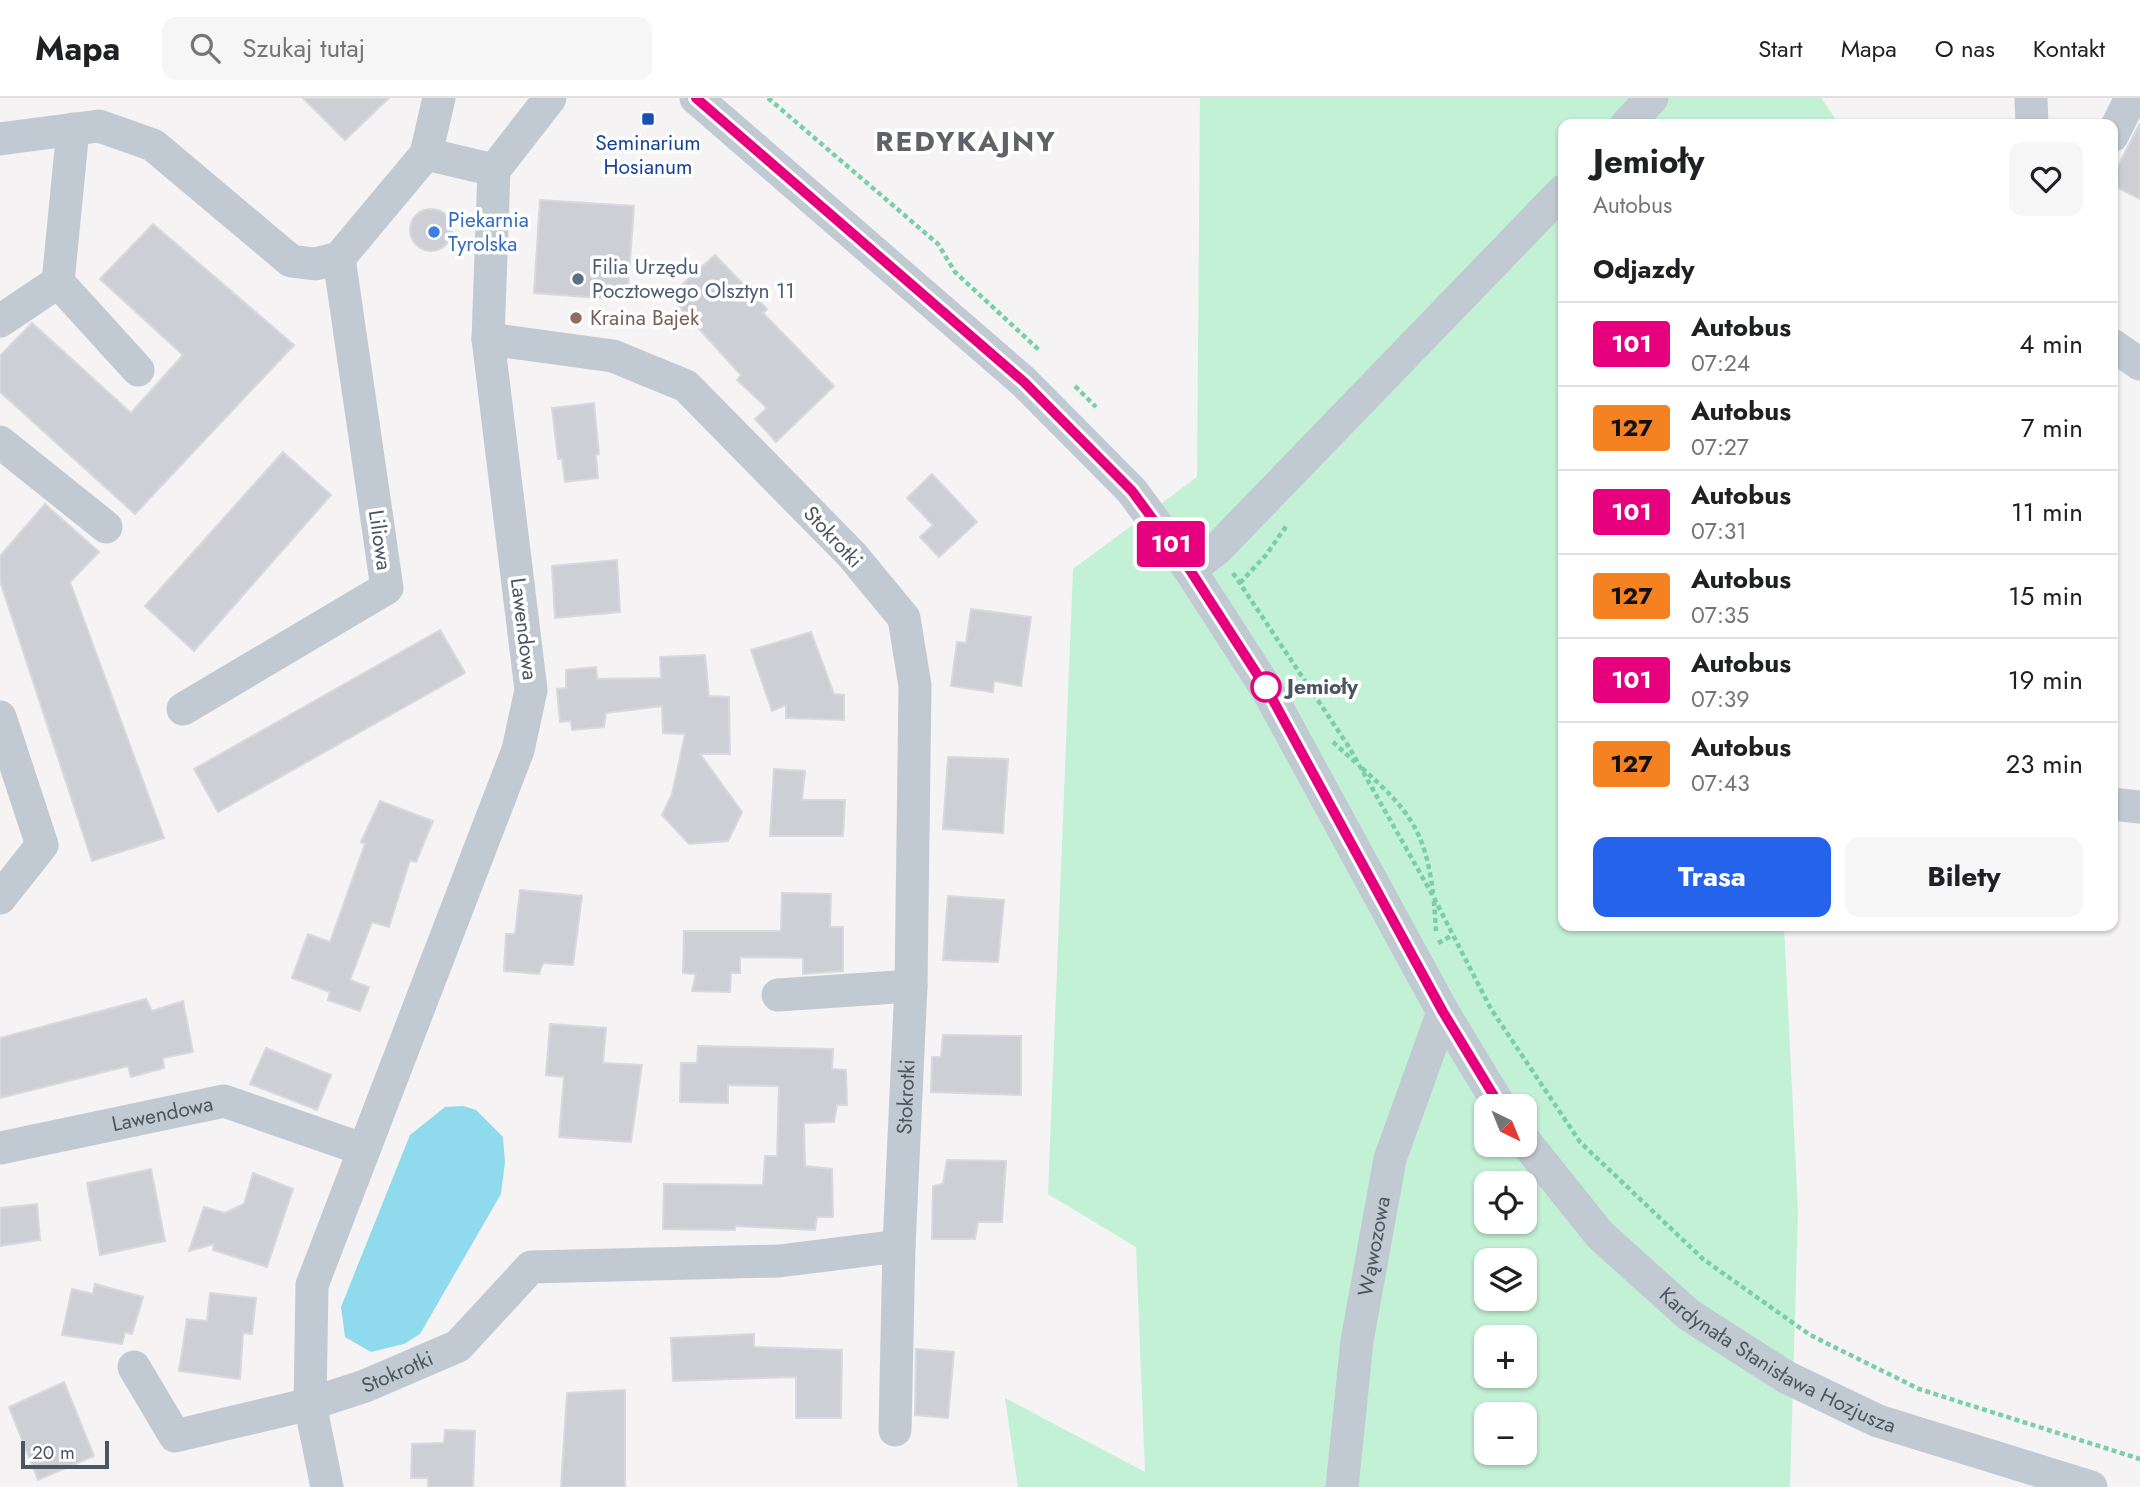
<!DOCTYPE html>
<html lang="pl">
<head>
<meta charset="utf-8">
<style>
	body { margin:0; font-family:Jost,sans-serif; background:#f6f6f6; color:#202124; height:100vh; display:flex; flex-direction:column; font-size:26px; white-space:nowrap }
	* { box-sizing:border-box; margin:0 }
	p { font-size:23px; color:#757577 }
	.icon { flex:none; width:38px; height:38px; fill:none; stroke:currentColor; stroke-width:2; stroke-linecap:round; stroke-linejoin:round }
	.map { position:relative; flex:1; overflow:hidden }
	.panel { position:absolute; left:1558px; top:21px; width:560px; height:812px; display:flex; flex-direction:column; background:#fff; border-radius:14px; box-shadow:0 2px 5px #0004 }
	.panel>* { flex:none }
	.badge { padding:0 14px; border-radius:5px; font-size:24px; line-height:46px }
	.needle { width:46px; rotate:137deg }
	.buttons { position:absolute; left:1474px; top:996px; display:grid; gap:14px }
	.buttons a { display:grid; place-items:center; width:63px; height:63px; border-radius:14px; background:#fff; box-shadow:0 2px 5px #0004; font-size:35px }
	.scale { position:absolute; left:21px; bottom:18px; width:88px; box-sizing:border-box; padding-left:7px; border:4px solid #4a5661; border-top:0; font-size:19px; line-height:24px; white-space:nowrap; color:#4a5661; -webkit-text-stroke:5px #fff; paint-order:stroke }
	.map>.badge { position:absolute; translate:-50% -50%; box-shadow:0 0 0 4px #fff }
	h2 { padding:0 35px; font-size:26px; line-height:63px }
	.round { display:grid; place-items:center; flex:none; width:74px; height:74px; border-radius:14px; background:#f6f6f6 }
	.overview { display:flex; align-items:center; justify-content:space-between; height:119px; padding:0 35px }
	h1 { font-size:33px; font-weight:700; line-height:52px }
	.button { display:flex; gap:14px; margin-top:auto; padding:14px 35px }
	.button a { flex:1; height:80px; border-radius:14px; background:#2563eb; color:#fff; font-size:28px; font-weight:700; line-height:80px; text-align:center }
	.button a+a { background:#f6f6f6; color:#202124 }
	ul { padding:0; list-style:none }
	li { display:flex; align-items:center; gap:21px; height:84px; padding:0 35px; border-top:2px solid #e0e0e0 }
	li div { flex:1 }
	li b { display:block; font-size:26px }
	li em { font-style:normal }
	li .badge { min-width:77px; font-weight:700; text-align:center }
	header { display:flex; align-items:center; gap:42px; box-sizing:border-box; height:98px; padding:0 35px; background:#fff; border-bottom:2px solid #e0e0e0 }
	header strong { font-size:33px }
	nav { display:flex; gap:38px; margin-inline-start:auto; font-size:24px }
	.search { width:490px; height:63px; background:#f6f6f6; display:flex; align-items:center; gap:18px; box-sizing:border-box; padding:0 24px; border-radius:14px; color:#757577; font-size:26px }
	.map>svg:first-child { display:block }
	.green { fill:#c3f1d5; fill-rule:evenodd }
	.water { fill:#90daee }
	.building { fill:#cdcfd5; stroke:#d7d9de; stroke-width:2 }
	.lines { fill:none; stroke-linecap:round; stroke-linejoin:round }
	.path { stroke:#7ad0a6; stroke-width:4.5; stroke-dasharray:5 3.5; stroke-linecap:butt }
	.minor { stroke:#c1cad2; stroke-width:33 }
	.line-casing { stroke:#fff; stroke-width:16 }
	.line { stroke:#e6007e; stroke-width:10 }
	.transit-dot { fill:#1a4fb4; stroke:#fff; stroke-width:2.5 }
	.shop-dot { fill:#3f7fe0; stroke:#fff; stroke-width:2.5 }
	.service-dot { fill:#5c6f8a; stroke:#fff; stroke-width:2.5 }
	.education-dot { fill:#8d6e63; stroke:#fff; stroke-width:2.5 }
	.stop-dot { fill:#fff; stroke:#e6007e; stroke-width:3.5 }
	.labels { text-anchor:middle; dominant-baseline:central; stroke-width:7; stroke-linejoin:round; paint-order:stroke }
	.transit-label { font-size:21px; fill:#164399; stroke:#fff }
	.shop-label { font-size:21px; fill:#366cbe; stroke:#fff; text-anchor:start }
	.service-label { font-size:21px; fill:#4e5e75; stroke:#fff; text-anchor:start }
	.education-label { font-size:21px; fill:#785e54; stroke:#fff; text-anchor:start }
	.street-label { font-size:21px; fill:#4a5661; stroke:#fff }
	.stop-label { font-size:21px; font-weight:bold; fill:#4a5661; stroke:#fff; text-anchor:start }
	.district-label { font-size:28px; font-weight:bold; letter-spacing:2px; fill:#5f6368; stroke:#fff }
</style>
</head>
<body>
<header>
<strong>Mapa</strong>
<div class="search"><svg class="icon" aria-label="search" viewBox="0 0 24 24"><circle cx="10" cy="10" r="6"/><path d="M15 15l6 6"/></svg>Szukaj tutaj</div>
<nav><a>Start</a><a>Mapa</a><a>O nas</a><a>Kontakt</a></nav>
</header>
<div class="map">
<svg width="2140" height="1389" viewBox="0 0 2140 1389">
	<rect width="100%" height="100%" fill="#f5f3f3"/>
	<path class="green" d="M1200 0H1821L1839 26H1563V828H1784L1798 1113 1790 1389H1018L1005 1300 1145 1374 1136 1149 1048 1096 1073 471 1197 379ZM1486 1008H1524V1046H1486ZM1486 1085H1524V1124H1486ZM1486 1162H1524V1200H1486ZM1486 1239H1524V1278H1486ZM1486 1316H1524V1354H1486Z"/>
	<path class="water" d="M463 1008 476 1012 503 1039 505 1064 501 1096 420 1236 404 1246 371 1254 345 1239 341 1209 410 1037 445 1009Z"/>
	<g class="building">
		<path d="M303 0H389L345 42Z"/>
		<path d="M2140 25V101L2112 87V80Z"/>
		<path d="M540 102 634 108 627 202 534 195Z"/>
		<circle cx="431" cy="132" r="21"/>
		<path d="M153 126 294 247 135 416 0 294V258L32 225 131 315 183 257 100 181Z"/>
		<path d="M715 157 767 211 763 215 834 288 776 344 755 321 767 310 737 282 741 277 669 198Z"/>
		<path d="M594 305 599 356 596 357 598 380 565 384 562 361H558L552 310Z"/>
		<path d="M283 354 331 397 194 553 145 508Z"/>
		<path d="M932 376 977 424 939 459 920 439 933 427 907 400Z"/>
		<path d="M45 406 99 454 70 484 164 740 92 763 0 483V458Z"/>
		<path d="M617 462 620 514 555 520 552 468Z"/>
		<path d="M971 511 1031 519 1021 588 994 583 993 594 951 588 957 544 966 545Z"/>
		<path d="M440 532 465 575 218 714 194 671Z"/>
		<path d="M811 534 834 596 844 597V622L786 620V607L772 613 751 552Z"/>
		<path d="M705 557 709 598 729 599 730 656H700L742 714 728 743 689 746 662 717 672 696 685 636 663 635 662 608 606 615 604 629 572 632 571 623 560 624 557 591 566 590V572L596 569 597 581 661 580 660 559Z"/>
		<path d="M948 659 1008 661 1003 735 943 731Z"/>
		<path d="M774 671 805 673 802 702H845L843 738H770Z"/>
		<path d="M380 703 433 723 416 764 410 762 389 829 372 824 350 882 369 889 360 913 328 902 330 894 292 880 308 836 330 844 365 746 361 744Z"/>
		<path d="M520 792 582 798 573 867 543 865 539 876 504 873 506 836H515Z"/>
		<path d="M782 795 831 796 830 829H843V873L803 876V860L740 859V875H731L730 894 692 893 696 876 683 875 684 833H781Z"/>
		<path d="M948 798 1004 802 998 864 943 862Z"/>
		<path d="M146 901 152 913 183 903 193 954 163 960 164 970 131 979 128 968 0 1000V940Z"/>
		<path d="M550 926 606 930 603 965 642 967 631 1044 559 1039 564 979 546 977Z"/>
		<path d="M943 937 1021 938V997L931 994 932 959H941Z"/>
		<path d="M698 948 833 951 832 971 846 972 847 1007H837L834 1024 804 1025 805 1068 832 1071 833 1119H817L815 1132 735 1128V1132L663 1131 664 1086 763 1087 765 1058H777L779 988 728 987V1005L680 1004 681 965H697Z"/>
		<path d="M266 950 331 977 317 1012 250 986Z"/>
		<path d="M947 1062 1006 1063 1002 1124H978L975 1141H932L933 1088 943 1086Z"/>
		<path d="M151 1071 165 1143 100 1157 87 1085Z"/>
		<path d="M253 1075 293 1091 267 1169 213 1152 214 1146 189 1153 204 1109 225 1115 244 1106Z"/>
		<path d="M37 1106 40 1142 0 1148V1110Z"/>
		<path d="M95 1186 143 1199 132 1236 125 1234 122 1246 62 1237 72 1191 93 1196Z"/>
		<path d="M210 1195 256 1200 252 1236 243 1235 240 1281 179 1273 187 1221 207 1223Z"/>
		<path d="M754 1236V1249L842 1252 841 1320H796V1279L673 1283 671 1240Z"/>
		<path d="M916 1251 954 1254 948 1320 915 1317Z"/>
		<path d="M64 1284 94 1358 38 1382 9 1309Z"/>
		<path d="M625 1292V1389H561L567 1295Z"/>
		<path d="M445 1332 475 1333 473 1389H428V1380H411L412 1346 444 1345Z"/>
	</g>
	<g class="lines">
		<g class="path">
			<path d="M768 0 938 146 955 174 1039 252"/>
			<path d="M1075 288 1096 309"/>
			<path d="M1233 475 1349 649 1433 798 1491 911 1580 1044 1703 1161 1810 1237 1919 1291 2140 1361"/>
			<path d="M1240 485 1266 457 1287 427"/>
			<path d="M1333 644 1355 664"/>
			<path d="M1362 670C1408 712 1425 731 1433 795"/>
			<path d="M1434 803 1436 833"/>
			<path d="M1438 845 1453 837"/>
		</g>
		<g class="minor">
			<path d="M696 0 1024 284 1132 393 1190 472 1268 593 1443 914 1500 1008"/>
			<path d="M2031 0 2032 26"/>
			<path d="M1627 26 1652 0"/>
			<path d="M73 31 58 184 138 272"/>
			<path d="M2112 38 2131 0"/>
			<path d="M0 41 99 28 153 47 291 163 315 166 339 160 426 56 494 72"/>
			<path d="M426 56 439 0"/>
			<path d="M0 223 58 184"/>
			<path d="M2112 247 2140 266"/>
			<path d="M0 344 106 429"/>
			<path d="M1190 472 1218 450 1563 93"/>
			<path d="M183 611 387 490 339 160"/>
			<path d="M0 619 42 747 0 800"/>
			<path d="M2112 706 2140 709"/>
			<path d="M778 897 911 888"/>
			<path id="s1" d="M1524 1042 1600 1137 1689 1217 1786 1279 1878 1323 2091 1389"/>
			<path id="s2" d="M0 1050 224 1003 362 1051"/>
			<path id="s3" d="M134 1269 175 1338 310 1306 365 1288 458 1248 531 1169 779 1163 899 1148 911 888 915 588 904 520 852 457 686 288 613 258 488 241"/>
			<path d="M895 1332 899 1148"/>
			<path d="M327 1389 310 1306 312 1187 518 652 531 592 488 241 494 72 550 0"/>
			<path id="s4" d="M1342 1389 1357 1243 1390 1061 1443 914"/>
		</g>
	</g>
	<g class="lines">
		<g class="line-casing">
			<path id="line" d="M696 0 1024 284 1132 393 1190 472 1268 593 1443 914 1500 1008"/>
		</g>
		<use href="#line" class="line"/>
	</g>
	<rect class="transit-dot" x="641" y="14" width="14" height="14" rx="3.5"/>
	<circle class="shop-dot" cx="434" cy="134" r="7"/>
	<circle class="service-dot" cx="578" cy="181" r="7"/>
	<circle class="education-dot" cx="576" cy="220" r="7"/>
	<circle class="stop-dot" cx="1266" cy="589" r="14"/>
	<g class="labels">
		<g class="transit-label">
			<text x="648" y="45">Seminarium<tspan x="648" dy="24">Hosianum</tspan></text>
		</g>
		<g class="shop-label">
			<text x="448" y="122">Piekarnia<tspan x="448" dy="24">Tyrolska</tspan></text>
		</g>
		<g class="service-label">
			<text x="592" y="169">Filia Urzędu<tspan x="592" dy="24">Pocztowego Olsztyn 11</tspan></text>
		</g>
		<g class="education-label">
			<text x="590" y="220">Kraina Bajek</text>
		</g>
		<g class="street-label">
			<text transform="translate(833 439) rotate(47)">Stokrotki</text>
			<text transform="translate(380 442) rotate(82)">Liliowa</text>
			<text transform="translate(524 531) rotate(83)">Lawendowa</text>
			<text stroke="none"><textPath href="#s3" startOffset="1004">Stokrotki</textPath></text>
			<text stroke="none"><textPath href="#s2" startOffset="166">Lawendowa</textPath></text>
			<text stroke="none"><textPath href="#s4" startOffset="243">Wąwozowa</textPath></text>
			<text stroke="none"><textPath href="#s1" startOffset="341">Kardynała Stanisława Hozjusza</textPath></text>
			<text stroke="none"><textPath href="#s3" startOffset="312">Stokrotki</textPath></text>
		</g>
		<g class="stop-label">
			<text x="1287" y="589">Jemioły</text>
		</g>
		<g class="district-label">
			<text x="966" y="43">REDYKAJNY</text>
		</g>
	</g>
</svg>
<div class="buttons">
<a><svg class="needle" viewBox="-14 -14 28 28"><path d="M0-13l5 13h-10z" fill="#e53935"/><path d="M0 13l5-13h-10z" fill="#757577"/></svg></a>
<a><svg class="icon" aria-label="locate" viewBox="0 0 24 24"><circle cx="12" cy="12" r="6"/><path d="M12 2v4M12 18v4M2 12h4M18 12h4"/></svg></a>
<a><svg class="icon" aria-label="layers" viewBox="0 0 24 24"><path d="M12 4l9 5-9 5-9-5zM3 14l9 5 9-5"/></svg></a>
<a>+</a>
<a>−</a>
</div>
<div class="scale">20 m</div>
<b class="badge" style="left:1171px;top:446px;background:#e6007e;color:#fff">101</b>
<section class="panel">
<div class="overview"><div><h1>Jemioły</h1><p>Autobus</p></div><a class="round"><svg class="icon" aria-label="heart" viewBox="0 0 24 24"><path d="M12 20l-8-8c-3-5 5-10 8-4 3-6 11-1 8 4z"/></svg></a></div>
<h2>Odjazdy</h2>
<ul>
<li><span class="badge" style="background:#e6007e;color:#fff">101</span><div><b>Autobus</b><p>07:24</p></div><em>4 min</em></li>
<li><span class="badge" style="background:#f58220;color:#111">127</span><div><b>Autobus</b><p>07:27</p></div><em>7 min</em></li>
<li><span class="badge" style="background:#e6007e;color:#fff">101</span><div><b>Autobus</b><p>07:31</p></div><em>11 min</em></li>
<li><span class="badge" style="background:#f58220;color:#111">127</span><div><b>Autobus</b><p>07:35</p></div><em>15 min</em></li>
<li><span class="badge" style="background:#e6007e;color:#fff">101</span><div><b>Autobus</b><p>07:39</p></div><em>19 min</em></li>
<li><span class="badge" style="background:#f58220;color:#111">127</span><div><b>Autobus</b><p>07:43</p></div><em>23 min</em></li>
</ul>
<div class="button"><a>Trasa</a><a>Bilety</a></div>
</section>
</div>
</body>
</html>
